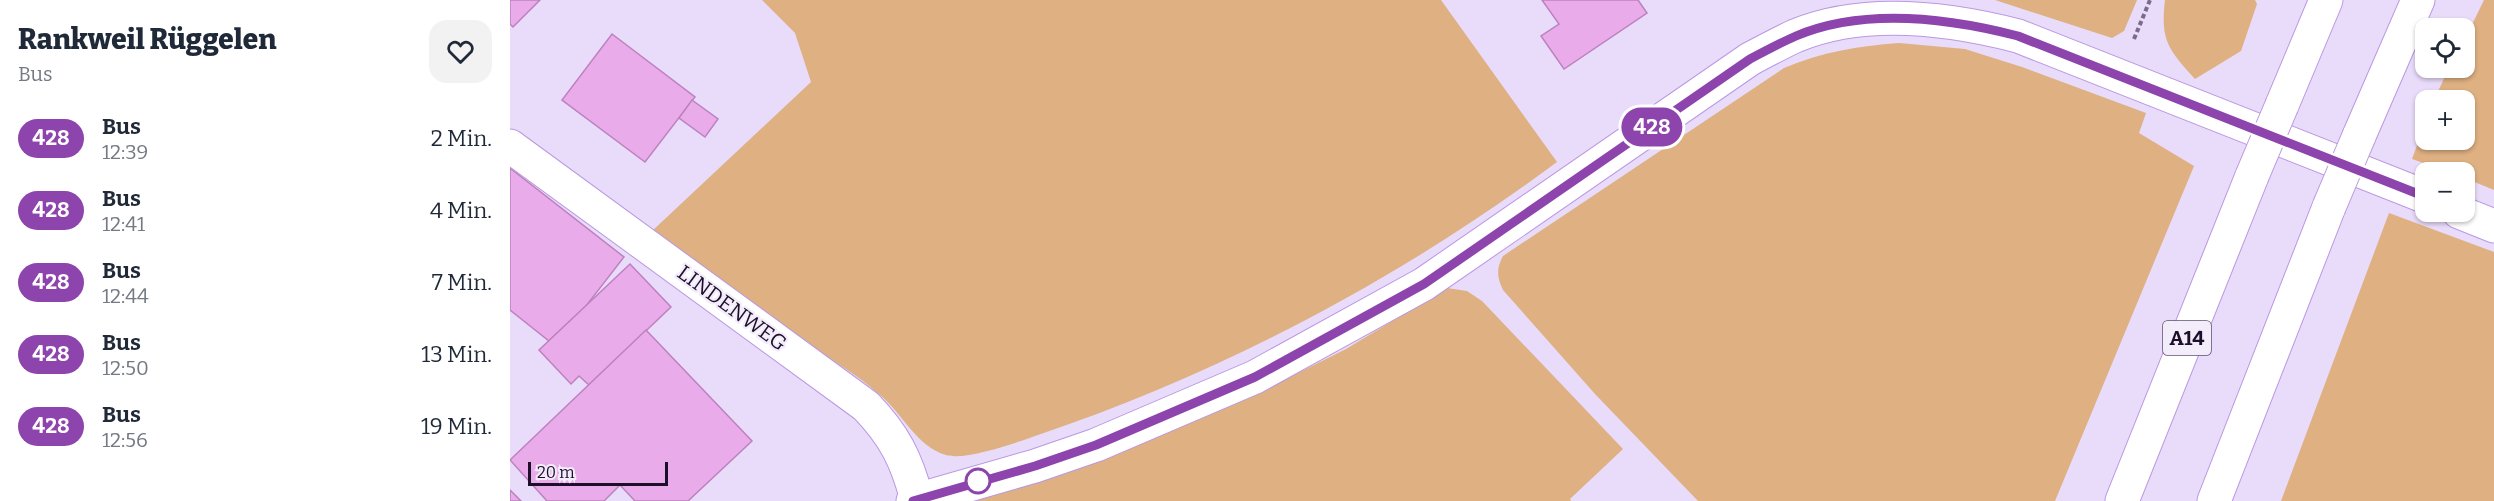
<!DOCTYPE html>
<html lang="de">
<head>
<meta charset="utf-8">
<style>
	body { margin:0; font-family:Bitter,serif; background:#f2f2f3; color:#1f2937; height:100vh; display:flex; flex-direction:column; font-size:22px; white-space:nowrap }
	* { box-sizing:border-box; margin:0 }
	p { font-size:20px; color:#747a83 }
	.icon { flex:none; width:33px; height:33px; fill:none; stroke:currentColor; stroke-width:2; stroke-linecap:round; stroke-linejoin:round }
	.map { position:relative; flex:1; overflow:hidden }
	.details { display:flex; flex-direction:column; background:#fff; width:510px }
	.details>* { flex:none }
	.badge { padding:0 12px; border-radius:20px; font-size:21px; line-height:39px }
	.buttons { position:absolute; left:1905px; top:18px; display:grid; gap:12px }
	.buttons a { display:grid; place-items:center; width:60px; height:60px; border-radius:12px; background:#fff; box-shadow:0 2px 4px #0004; font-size:30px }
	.scale { position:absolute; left:18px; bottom:15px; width:140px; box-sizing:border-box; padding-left:6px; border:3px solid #1d0f2a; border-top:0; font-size:16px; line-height:21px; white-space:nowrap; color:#1d0f2a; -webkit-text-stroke:4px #f3ecfb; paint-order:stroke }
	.map>.badge { position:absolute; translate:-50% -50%; box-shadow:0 0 0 3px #fff }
	.round { display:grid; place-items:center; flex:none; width:63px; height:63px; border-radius:18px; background:#f2f2f3 }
	.headline { display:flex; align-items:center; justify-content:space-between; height:102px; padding:0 18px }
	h1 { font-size:28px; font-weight:800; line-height:45px }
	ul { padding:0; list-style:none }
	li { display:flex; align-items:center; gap:18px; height:72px; padding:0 18px }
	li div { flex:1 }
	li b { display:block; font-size:22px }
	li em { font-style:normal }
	li .badge { min-width:66px; font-weight:700; text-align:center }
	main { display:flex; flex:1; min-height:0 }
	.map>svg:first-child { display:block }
	.green { fill:#deb082 }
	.building { fill:#e9abea; stroke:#bd82be; stroke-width:1.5 }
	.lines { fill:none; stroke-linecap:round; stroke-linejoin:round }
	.minor-casing { stroke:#bb98e1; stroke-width:35 }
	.motorway-casing { stroke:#bb98e1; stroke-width:35 }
	.path { stroke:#7a6c88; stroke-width:4; stroke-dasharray:4.5 3; stroke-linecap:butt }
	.minor { stroke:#fff; stroke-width:33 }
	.motorway { stroke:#fff; stroke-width:33 }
	.motorway-bridge-casing { stroke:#bb98e1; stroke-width:35; stroke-linecap:butt }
	.motorway-bridge { stroke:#fff; stroke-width:33 }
	.line-casing { stroke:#fff; stroke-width:14 }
	.line { stroke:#8e44ad; stroke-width:9 }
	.stop-dot { fill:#fff; stroke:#8e44ad; stroke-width:3 }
	.labels { text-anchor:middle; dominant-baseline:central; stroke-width:4.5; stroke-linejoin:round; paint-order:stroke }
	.shield { fill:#f3ecfb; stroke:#5d5169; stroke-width:1.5 }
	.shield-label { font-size:20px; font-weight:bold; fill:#1d0f2a }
	.street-label { font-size:21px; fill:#1d0f2a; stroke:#f3ecfb }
</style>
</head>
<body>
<main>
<section class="details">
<div class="headline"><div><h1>Rankweil Rüggelen</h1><p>Bus</p></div><a class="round"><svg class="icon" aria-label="heart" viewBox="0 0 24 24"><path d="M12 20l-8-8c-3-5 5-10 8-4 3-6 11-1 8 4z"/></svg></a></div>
<ul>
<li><span class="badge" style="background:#8e44ad;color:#fff">428</span><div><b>Bus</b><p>12:39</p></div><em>2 Min.</em></li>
<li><span class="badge" style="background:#8e44ad;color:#fff">428</span><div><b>Bus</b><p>12:41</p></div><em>4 Min.</em></li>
<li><span class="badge" style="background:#8e44ad;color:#fff">428</span><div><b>Bus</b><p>12:44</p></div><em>7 Min.</em></li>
<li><span class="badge" style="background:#8e44ad;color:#fff">428</span><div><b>Bus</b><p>12:50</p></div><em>13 Min.</em></li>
<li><span class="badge" style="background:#8e44ad;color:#fff">428</span><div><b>Bus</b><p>12:56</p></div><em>19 Min.</em></li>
</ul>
</section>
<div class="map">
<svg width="1984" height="501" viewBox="0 0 1984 501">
	<rect width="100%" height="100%" fill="#e9dbfa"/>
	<g class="green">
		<path d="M252 0H931L1047 162C890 279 713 372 528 435 508 442 455 461 436 455 407 447 392 413 370 395 348 375 321 360 297 343 245 306 193 269 141 232L301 82 285 33Z"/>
		<path d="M1485 0H1627L1614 31 1602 38Z"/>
		<path d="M1655 0H1745L1747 4 1731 51 1685 79C1659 50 1650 41 1655 0Z"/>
		<path d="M1974 0H1984V190L1955 178 1954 172H1939L1902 159 1915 124 1916 140H1954V100H1924L1939 68H1954L1955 39Z"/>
		<path d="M1389 43 1455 49 1512 67 1636 113 1629 133 1684 166 1545 501H1188L1085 394 993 290C987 277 986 269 993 256L1274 68C1312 52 1348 46 1389 43Z"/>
		<path d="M1879 213 1984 252V501H1771Z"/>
		<path d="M937 288 957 291 972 301 1113 449 1060 499 1061 501H462L591 461 750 392 836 349Z"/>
	</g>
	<g class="building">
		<path d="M0 0H30L3 27 0 24Z"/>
		<path d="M1032 0H1128L1137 13 1054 69 1031 36 1049 24Z"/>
		<path d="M102 34 185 97 135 162 52 100Z"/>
		<path d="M182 100 208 119 195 137 169 118Z"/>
		<path d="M0 168 114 257 76 306 39 341 0 310Z"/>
		<path d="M120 264 161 307 79 385 69 376 61 384 29 350Z"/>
		<path d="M136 330 242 441 178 501H125L110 485 94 501H37L0 460Z"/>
		<path d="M0 490 11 501H0Z"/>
	</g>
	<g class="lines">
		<g class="minor-casing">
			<g id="minor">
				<path d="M0 146 356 406C384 435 397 460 407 500"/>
				<path d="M1949 212 1984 226"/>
				<path d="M403 501 525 466 586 445 745 377 914 284 1240 59C1255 51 1270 43 1285 36 1355 7 1438 18 1508 36L1916 197"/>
			</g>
		</g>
		<g class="motorway-casing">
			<g id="motorway">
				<path d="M1772 105 1816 0"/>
				<path d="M1849 136 1908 0"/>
				<path d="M1612 501 1742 176"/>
				<path d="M1704 501 1819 207"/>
			</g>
		</g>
		<path class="path" d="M1624 39 1640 0"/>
		<use href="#minor" class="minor"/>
		<use href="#motorway" class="motorway"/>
		<g class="motorway-bridge-casing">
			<g id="motorway-bridge">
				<path d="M1742 176 1772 105"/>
				<path d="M1819 207 1849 136"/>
			</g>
		</g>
		<use href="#motorway-bridge" class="motorway-bridge"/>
	</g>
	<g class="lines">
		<g class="line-casing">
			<path id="line" d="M403 501 525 466 586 445 745 377 914 284 1240 59C1255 51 1270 43 1286 36 1355 7 1438 18 1508 36L1916 197"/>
		</g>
		<use href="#line" class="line"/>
	</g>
	<circle class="stop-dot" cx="468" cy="481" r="12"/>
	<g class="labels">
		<rect class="shield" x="1653" y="321" width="48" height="34" rx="4.5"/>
		<g class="shield-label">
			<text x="1677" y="338">A14</text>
		</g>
		<g class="street-label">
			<text transform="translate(222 308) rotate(36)">LINDENWEG</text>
		</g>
	</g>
</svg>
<div class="buttons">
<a><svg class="icon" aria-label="locate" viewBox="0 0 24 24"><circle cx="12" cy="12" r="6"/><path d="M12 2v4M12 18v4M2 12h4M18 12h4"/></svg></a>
<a>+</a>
<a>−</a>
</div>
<div class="scale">20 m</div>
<b class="badge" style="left:1142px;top:127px;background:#8e44ad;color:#fff">428</b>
</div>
</main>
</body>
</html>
